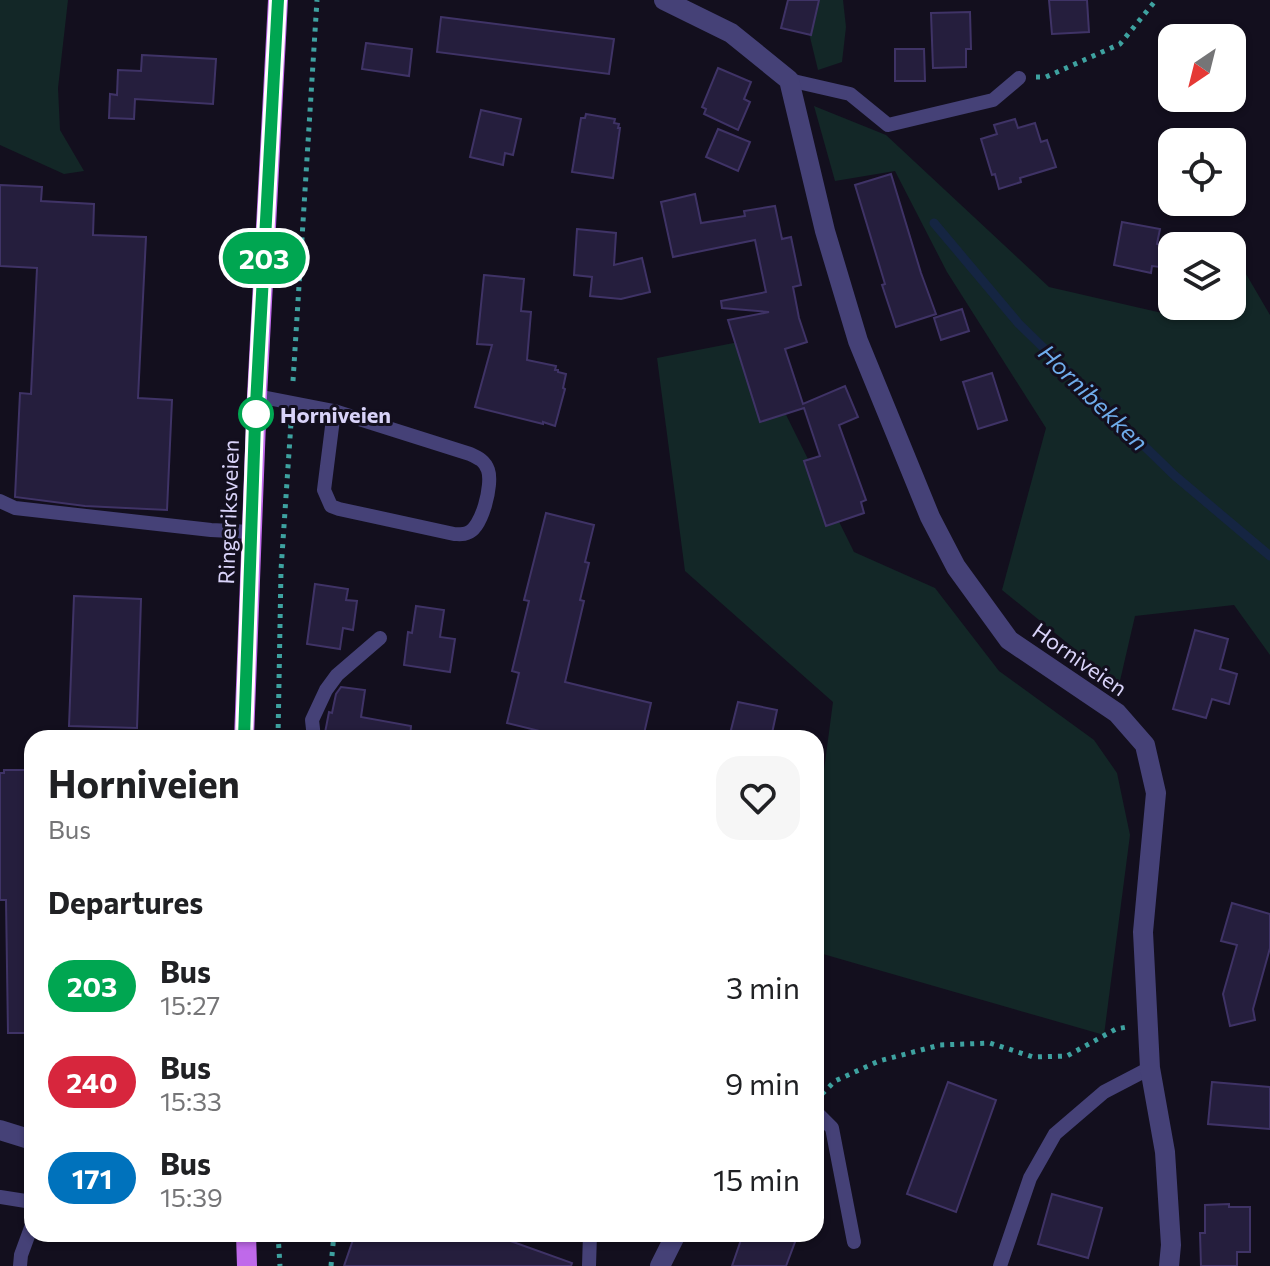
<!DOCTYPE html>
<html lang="en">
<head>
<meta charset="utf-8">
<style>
	body { margin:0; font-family:Commissioner,sans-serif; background:#f6f6f6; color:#202124; height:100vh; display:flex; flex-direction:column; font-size:30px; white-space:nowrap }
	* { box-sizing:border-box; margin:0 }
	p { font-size:26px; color:#757577 }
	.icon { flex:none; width:44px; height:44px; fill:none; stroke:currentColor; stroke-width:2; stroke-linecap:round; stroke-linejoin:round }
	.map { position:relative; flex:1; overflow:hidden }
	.sheet { position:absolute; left:24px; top:730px; width:800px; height:512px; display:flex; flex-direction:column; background:#fff; border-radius:24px; box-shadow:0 2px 6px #0004 }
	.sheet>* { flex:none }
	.badge { padding:0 16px; border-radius:26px; font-size:28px; line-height:52px }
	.needle { width:52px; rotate:215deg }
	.controls { position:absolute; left:1158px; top:24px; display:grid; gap:16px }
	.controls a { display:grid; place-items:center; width:88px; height:88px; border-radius:16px; background:#fff; box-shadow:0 2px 6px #0004; font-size:40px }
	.map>.badge { position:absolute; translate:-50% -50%; box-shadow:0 0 0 4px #fff }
	h2 { padding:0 24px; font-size:30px; line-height:72px }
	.round { display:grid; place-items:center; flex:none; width:84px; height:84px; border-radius:24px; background:#f6f6f6 }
	.overview { display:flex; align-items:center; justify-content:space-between; height:136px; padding:0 24px }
	h1 { font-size:38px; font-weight:700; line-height:60px }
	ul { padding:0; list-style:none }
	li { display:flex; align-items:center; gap:24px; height:96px; padding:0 24px }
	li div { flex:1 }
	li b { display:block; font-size:30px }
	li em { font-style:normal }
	li .badge { min-width:88px; font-weight:700; text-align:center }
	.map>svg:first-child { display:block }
	.green { fill:#132727 }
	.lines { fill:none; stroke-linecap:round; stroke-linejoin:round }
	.stream { stroke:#152542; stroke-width:9 }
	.building { fill:#251e3d; stroke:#3f3366; stroke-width:2 }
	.path { stroke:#3ea2a0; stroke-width:5; stroke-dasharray:4 6; stroke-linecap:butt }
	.lane { stroke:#454177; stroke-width:14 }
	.street { stroke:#454177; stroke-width:20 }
	.primary { stroke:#bf69ea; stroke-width:20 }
	.line-casing { stroke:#fff; stroke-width:18 }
	.line { stroke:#00a651; stroke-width:12 }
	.stop-dot { fill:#fff; stroke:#00a651; stroke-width:4 }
	.labels { text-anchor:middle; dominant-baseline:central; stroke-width:6; stroke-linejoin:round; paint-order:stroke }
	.stop-label { font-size:22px; font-weight:bold; fill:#d9d3f9; stroke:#130f1e; text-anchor:start }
	.street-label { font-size:22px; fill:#d9d3f9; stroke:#130f1e }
	.water-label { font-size:24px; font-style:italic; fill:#6faceb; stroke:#130f1e }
</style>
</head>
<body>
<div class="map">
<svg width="1270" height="1266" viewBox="0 0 1270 1266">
	<rect width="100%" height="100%" fill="#130f1e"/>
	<g class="green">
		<path d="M0 0H68L58 88 60 130 84 171 64 174 0 145Z"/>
		<path d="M801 0H843L846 27 842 62 818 70Z"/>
		<path d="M814 106 886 135 1049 287 1162 313 1176 306H1232V281L1246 274 1270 315V655L1234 605 1135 616 1119 685 1002 590 1046 428 947 272 895 171 835 181Z"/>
		<path d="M749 340 854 552 935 588 999 671 1094 740 1117 773 1130 835 1104 1035 816 952V809L819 808 833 702 685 571 657 358Z"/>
	</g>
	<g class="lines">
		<path class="stream" d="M934 223 1019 324 1174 475 1270 556"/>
	</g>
	<g class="building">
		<path d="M788 0H819L811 35 781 28Z"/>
		<path d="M1049 0H1087L1089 32 1052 34Z"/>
		<path d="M970 12 971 49H966V67L933 68 931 13Z"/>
		<path d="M441 17 614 39 609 74 437 52Z"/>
		<path d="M366 43 412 49 409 76 362 69Z"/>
		<path d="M895 49H924L925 81H895Z"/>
		<path d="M142 55 216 59 213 104 135 99 134 119 109 118 110 94 117 95 118 70 141 71Z"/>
		<path d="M718 68 751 82 744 99 750 102 738 130 704 114 706 109 702 107Z"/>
		<path d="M481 110 521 119 513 155 505 153 503 165 470 157Z"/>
		<path d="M586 114 615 119 614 123 619 124 618 128H620L613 178 572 172 581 118H585Z"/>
		<path d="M1015 119 1018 128 1035 123 1041 142 1047 140 1056 167 1020 178 1021 182 999 189 995 174 992 175 981 139 997 134 994 125Z"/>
		<path d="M718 129 750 142 738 171 706 157Z"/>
		<path d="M891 174 921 273 936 314 896 327 882 285 885 284 855 185Z"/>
		<path d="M0 185 42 187 41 201 94 204 93 235 146 237 138 398 172 400 167 510 85 506 15 497 20 393 31 394 37 268 0 266Z"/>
		<path d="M695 194 701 223 745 216 744 211 775 206 782 239 791 237 801 285 793 287 799 318 807 342 785 349 803 404 845 386 858 417 839 425 866 500 861 502 864 513 826 526 804 461 820 456 804 408 760 422 728 320 769 312 722 308 721 301 766 292 755 240 673 257 661 202Z"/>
		<path d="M1122 222 1160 229 1157 244 1164 245 1160 267 1152 266 1151 273 1114 265Z"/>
		<path d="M577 229 616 233 614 265 642 258 650 292 621 299 590 296 592 277 574 275Z"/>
		<path d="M484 275 524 279 521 311 531 312 527 360 556 366 555 370H558V372L566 374 563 388 565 389 555 426 543 422V424L475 407 492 345 477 344Z"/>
		<path d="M962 309 969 331 941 340 934 318Z"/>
		<path d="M992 373 1007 420 978 429 963 382Z"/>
		<path d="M546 513 594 525 585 562 589 563 580 600 584 601 565 682 651 703 643 738H568L507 723 519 673 512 671 529 601 524 600Z"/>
		<path d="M315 584 348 589 346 600 357 601 353 630 343 628 340 649 307 644Z"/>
		<path d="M74 596 141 599 137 728 69 726Z"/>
		<path d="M416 606 444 610 440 637 455 639 450 672 404 665 408 632 412 633Z"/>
		<path d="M1195 630 1228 639 1220 669 1237 674 1229 704 1212 699 1206 718 1173 709Z"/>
		<path d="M341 687 365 690 361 717 411 726 410 738H324L329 712 332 713 336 694Z"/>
		<path d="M738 702 777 710 771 738H729Z"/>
		<path d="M4 770H32V1033H8L6 900H0V773H4Z"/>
		<path d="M1232 903 1270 914V948L1253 1009 1255 1020 1230 1026 1223 994 1237 945 1221 941Z"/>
		<path d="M948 1082 996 1100 956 1212 907 1194Z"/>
		<path d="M1212 1082 1270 1087V1129L1208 1124Z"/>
		<path d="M1052 1194 1102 1208 1088 1258 1038 1244Z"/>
		<path d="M1229 1204V1207H1250V1252H1237V1266H1201L1200 1233H1205V1205Z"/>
		<path d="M355 1234H491L572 1263 571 1266H344Z"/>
		<path d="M743 1234H798L786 1266H732Z"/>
	</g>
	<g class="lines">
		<g class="path">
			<path d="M1036 77H1046L1120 44 1156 0"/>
			<path d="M293 381 317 0"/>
			<path d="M278 738 281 570 291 423"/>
			<path d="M822 1094 835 1081 879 1061 940 1045 990 1043 1033 1057 1067 1056 1116 1029 1127 1027"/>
			<path d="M278 1234 280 1266"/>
			<path d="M331 1266 334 1234"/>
		</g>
		<g class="lane">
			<path d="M789 80 850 94 888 125 993 100 1019 78"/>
			<path d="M257 396 334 411 470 454C479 458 485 461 488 470 493 484 482 529 467 533 463 535 458 534 454 534L339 509 331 506 324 490 334 411"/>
			<path d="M0 501 15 508 211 530 251 532"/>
			<path d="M314 738 312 720 326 690 337 675 380 638"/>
			<path d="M816 1112 832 1128 854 1242"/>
			<path d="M0 1197 32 1202"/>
			<path d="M20 1266 21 1255 32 1225"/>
			<path d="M589 1266 590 1234"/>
			<path d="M1000 1266 1030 1178 1055 1134 1104 1092 1150 1068"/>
		</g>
		<g class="street">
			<path d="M664 0 731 33 789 80 825 231 858 341 930 517 956 567 1009 640 1117 713 1145 745 1156 793 1143 932 1150 1068 1165 1152 1171 1245 1169 1266"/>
			<path d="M0 1130 32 1140"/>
			<path d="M660 1266 676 1234"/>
		</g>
		<g class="primary">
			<path d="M244 738 257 396 278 0"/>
			<path d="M246 1234 247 1266"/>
		</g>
	</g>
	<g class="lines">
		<g class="line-casing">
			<path id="line" d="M244 738 255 423 278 0"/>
		</g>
		<use href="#line" class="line"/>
	</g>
	<circle class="stop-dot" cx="256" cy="414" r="16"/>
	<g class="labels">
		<g class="stop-label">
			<text x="280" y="414">Horniveien</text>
		</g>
		<g class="street-label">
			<text transform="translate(228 512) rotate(-88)">Ringeriksveien</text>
			<text transform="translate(1080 659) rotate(35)">Horniveien</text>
		</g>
		<g class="water-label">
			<text transform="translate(1094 397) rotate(44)">Hornibekken</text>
		</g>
	</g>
</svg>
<div class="controls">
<a><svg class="needle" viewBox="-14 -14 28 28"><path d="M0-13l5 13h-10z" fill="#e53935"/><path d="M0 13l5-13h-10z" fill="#757577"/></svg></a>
<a><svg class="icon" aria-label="locate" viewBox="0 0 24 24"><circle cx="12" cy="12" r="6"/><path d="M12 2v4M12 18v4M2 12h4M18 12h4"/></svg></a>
<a><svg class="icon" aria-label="layers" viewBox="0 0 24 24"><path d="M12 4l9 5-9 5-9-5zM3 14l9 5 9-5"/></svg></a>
</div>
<b class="badge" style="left:264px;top:258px;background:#00a651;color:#fff">203</b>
<section class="sheet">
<div class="overview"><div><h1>Horniveien</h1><p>Bus</p></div><a class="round"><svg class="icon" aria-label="heart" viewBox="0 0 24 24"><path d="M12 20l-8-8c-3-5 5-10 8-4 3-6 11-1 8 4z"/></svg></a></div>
<h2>Departures</h2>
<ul>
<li><span class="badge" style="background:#00a651;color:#fff">203</span><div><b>Bus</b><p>15:27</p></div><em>3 min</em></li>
<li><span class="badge" style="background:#d7263d;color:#fff">240</span><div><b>Bus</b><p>15:33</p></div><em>9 min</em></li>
<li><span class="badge" style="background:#0072bc;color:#fff">171</span><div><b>Bus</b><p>15:39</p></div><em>15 min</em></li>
</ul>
</section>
</div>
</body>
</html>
